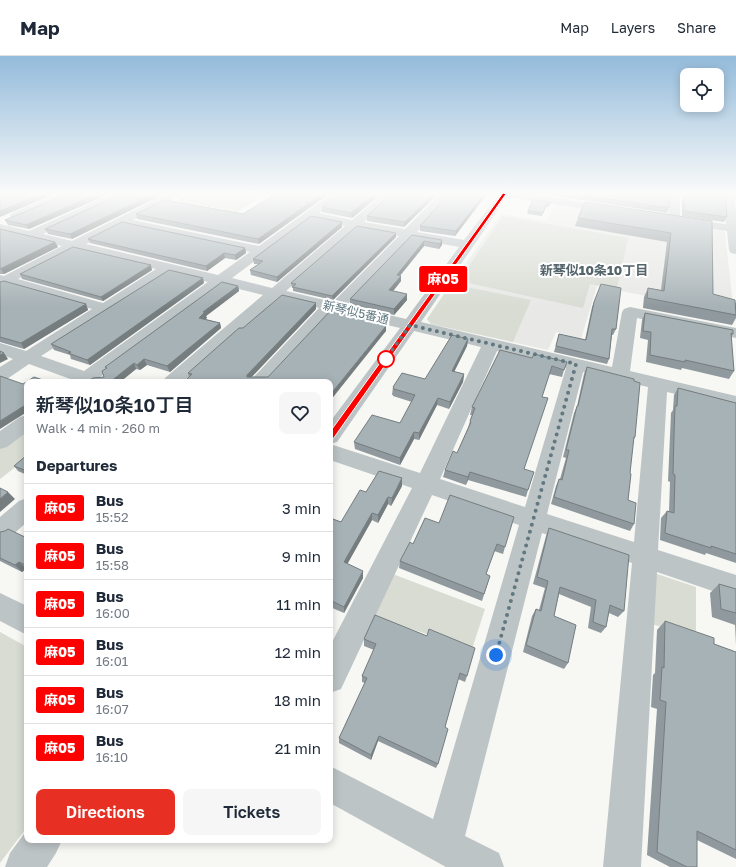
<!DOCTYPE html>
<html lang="en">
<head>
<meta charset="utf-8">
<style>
	body { margin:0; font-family:"Golos Text","Noto Sans JP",sans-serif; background:#f6f6f7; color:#1f2937; height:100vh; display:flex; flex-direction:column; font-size:15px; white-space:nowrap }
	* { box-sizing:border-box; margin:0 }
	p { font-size:13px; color:#747a83 }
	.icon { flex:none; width:22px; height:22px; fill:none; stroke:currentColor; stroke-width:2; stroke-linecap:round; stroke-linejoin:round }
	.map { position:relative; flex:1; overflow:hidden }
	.panel { position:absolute; left:24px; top:323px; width:309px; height:464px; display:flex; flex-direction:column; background:#fff; border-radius:8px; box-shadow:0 2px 10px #0003 }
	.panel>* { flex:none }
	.badge { padding:0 8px; border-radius:3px; font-size:14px; line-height:26px }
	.controls { position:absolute; left:680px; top:12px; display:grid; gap:8px }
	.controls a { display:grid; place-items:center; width:44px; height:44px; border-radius:8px; background:#fff; box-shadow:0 2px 10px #0003; font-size:20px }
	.you { position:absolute; width:20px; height:20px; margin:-10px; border:3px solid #fff; border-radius:50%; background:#1a73e8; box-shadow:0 0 0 6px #1a73e833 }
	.map>.badge { position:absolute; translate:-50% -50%; box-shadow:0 0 0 2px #fff }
	h2 { padding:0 12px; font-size:15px; line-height:36px }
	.round { display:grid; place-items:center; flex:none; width:42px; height:42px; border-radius:8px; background:#f6f6f7 }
	.head { display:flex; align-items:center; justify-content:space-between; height:68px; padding:0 12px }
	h1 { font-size:19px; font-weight:600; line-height:30px }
	.action { display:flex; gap:8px; margin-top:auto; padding:8px 12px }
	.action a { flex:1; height:46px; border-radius:8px; background:#e72f24; color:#fff; font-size:16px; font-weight:600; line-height:46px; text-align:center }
	.action a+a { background:#f6f6f7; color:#1f2937 }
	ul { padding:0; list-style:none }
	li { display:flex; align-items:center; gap:12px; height:48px; padding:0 12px; border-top:1px solid #e0e1e3 }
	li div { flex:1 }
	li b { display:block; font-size:15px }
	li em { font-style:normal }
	li .badge { min-width:44px; font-weight:700; text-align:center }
	header { display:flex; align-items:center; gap:24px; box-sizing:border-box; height:56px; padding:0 20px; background:#fff; border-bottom:1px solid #e0e1e3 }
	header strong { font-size:19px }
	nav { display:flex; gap:22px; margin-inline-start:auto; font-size:14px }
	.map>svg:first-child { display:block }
	.built { fill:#e8e8e7 }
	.green { fill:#d8dcd3 }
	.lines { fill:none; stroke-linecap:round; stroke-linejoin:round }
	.minor { fill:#bdc4c6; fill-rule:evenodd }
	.wall { fill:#90999d }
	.shaded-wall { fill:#757d7f }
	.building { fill:#a7b2b6; stroke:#757d7f }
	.line { fill:#f00; stroke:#fff }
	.walk { stroke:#617880; stroke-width:4; stroke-dasharray:0 7.2 }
	.stop-dot { fill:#fff; stroke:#f00; stroke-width:2 }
	.labels { text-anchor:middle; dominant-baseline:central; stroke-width:4; stroke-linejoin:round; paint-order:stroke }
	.far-street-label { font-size:12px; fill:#617880; stroke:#fff }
	.far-neighbourhood-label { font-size:13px; font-weight:bold; fill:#53646a; stroke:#fff }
</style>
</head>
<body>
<header>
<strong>Map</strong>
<nav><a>Map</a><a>Layers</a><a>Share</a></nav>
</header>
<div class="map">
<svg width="736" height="811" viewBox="0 0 736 811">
	<rect width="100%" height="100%" fill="#f7f7f4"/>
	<path class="built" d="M556 148 720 173 725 176 734 258 597 230 581 283 556 276 548 294 431 268 427 263 501 158 546 165Z"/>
	<g class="green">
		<path d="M188 138H267L237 156 180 145 178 143Z"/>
		<path d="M503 160 628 182 617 233 590 228 583 252 459 225Z"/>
		<path d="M451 228 531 244 513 286 431 268 427 263Z"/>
		<path d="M27 370V402L0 423V391Z"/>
		<path d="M390 517 485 553 472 593 372 560Z"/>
		<path d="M654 517 696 531V582L649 567Z"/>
		<path d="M0 576 27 591V771L0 807Z"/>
	</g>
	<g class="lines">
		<g class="minor">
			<path d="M59 138H73L72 140 20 163H12L10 160 12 157Z"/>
			<path d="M112 138H126L125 140 43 178 72 185 167 138H180L179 140 133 164 259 190 331 138H343L319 157 352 164 383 138H394L364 166 405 173 440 138H451L417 176 464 184 499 138H528L612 151 616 152 618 154 616 156 612 157 507 141 421 266 612 311 622 256 624 253 630 251 736 272V282L637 262 630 315 736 340V352L667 336 658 494 736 519V543L657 516 641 811H603L632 507 542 477 465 780 499 797 504 811H446L330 747V710L433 763 519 469 432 439 341 633 330 637V590L412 432 330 404V366L400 272 333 256 268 326H249L319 252 278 242 183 326H163L165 322 263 239 223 229 100 321 104 322 106 326H72L73 324 29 308 7 323 0 325V311L13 303 0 298V287L26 295 92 253 7 229 0 231V219L4 220 62 190 0 176V168L29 175ZM311 163 345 170 272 232 232 222ZM123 169 250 196 218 219 86 188ZM357 172 399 180 333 246 286 235ZM411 182 459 191 406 263 347 249ZM75 194 156 213 103 247 18 223ZM170 217 208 226 84 315 41 300ZM414 275 481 291 420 417 330 388 337 386ZM497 295 566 312 525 451 440 423ZM583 316 648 331 634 486 547 458Z"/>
			<path d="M670 138H680V162L726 168 723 138H733L736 153V198L731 197 729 194 727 175 670 166 668 163Z"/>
			<path d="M27 359V376L7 391 0 393V375L20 361Z"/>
			<path d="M27 442V466L9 482 0 485V461L19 445Z"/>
			<path d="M0 537 27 550V579L0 565Z"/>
			<path d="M27 774V784H62L56 797 47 811H5L10 797Z"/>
		</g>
	</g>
	<g class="wall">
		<path d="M68 138H109L29 173 8 169 5 164Z"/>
		<path d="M122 138H164L72 183 48 178 45 173Z"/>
		<path d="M276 138 259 188 137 163 136 158H243Z"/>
		<path d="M381 138 352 162 322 156V151Z"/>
		<path d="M438 138 404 171 367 165V160Z"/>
		<path d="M449 138H487L455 180 420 175V170Z"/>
		<path d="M543 138H670L669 152 667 157Z"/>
		<path d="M682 138H725L727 161 724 166 682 160Z"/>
		<path d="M734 138H736V146Z"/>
		<path d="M551 146 549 151H546L542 160 527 158 528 155Z"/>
		<path d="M578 162 712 165 713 238 736 247V262L732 269 643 252 644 241 648 232 661 234 667 186 575 170Z"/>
		<path d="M342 166V171L277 226 251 219 250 214 258 208H254L253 203Z"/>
		<path d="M0 173 55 186 58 191 4 218H0Z"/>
		<path d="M396 177V181L333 244 293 235V232H292L291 227Z"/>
		<path d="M412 179 442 184V189L439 193 424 190 400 220H401V225L393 235 407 244 394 259 350 248V243Z"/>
		<path d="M88 183 245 192 246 197 236 204 225 202 207 215 90 187Z"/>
		<path d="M152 214 103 245 22 223 20 218Z"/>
		<path d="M0 226 86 248 88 254 24 293 0 286Z"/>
		<path d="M204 227 90 309 71 303 70 299 54 294 51 288Z"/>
		<path d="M601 228 616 273 613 279H612L609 303 607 308 554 296 559 278 585 284 592 251Z"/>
		<path d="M238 230 239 235 206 260 207 262 205 263 220 267 221 272 170 316 147 309 140 314 136 313 120 326H87L104 321 106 313 105 311Z"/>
		<path d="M316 253 251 321H268L385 269 386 270V275L330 326 189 321 188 317 243 272Z"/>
		<path d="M645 257 733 278 731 281 734 315 729 323 682 312 681 314 646 306 648 284 640 282 642 264Z"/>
		<path d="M468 283 467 290 454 316 464 318 463 326 449 353 437 349 419 384 414 383 400 409 355 393 354 386 400 367 412 346 393 340V339H392L393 331 425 323Z"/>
		<path d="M500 294 564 314 562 321 549 318 542 341 524 413 528 434 526 441 468 424 466 429 443 421 445 414 457 397 468 372 470 365 472 359H470L472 351Z"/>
		<path d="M587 311 635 381 633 385 630 417 628 444 634 468 630 475 551 448 556 430 559 423H560L566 402 563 401 574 357 577 350 584 318Z"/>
		<path d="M678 332 736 347V507L706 497 705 499 660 484 661 462 667 455 669 456 670 426 668 425 671 357 673 354 674 339Z"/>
		<path d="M27 399V419L18 415 14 410Z"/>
		<path d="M402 422V430L391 450 388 448 378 467 372 464 347 508 363 522 344 557 330 551V462L341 466 366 436Z"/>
		<path d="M439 467 505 491 503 498 494 495 486 519 490 520 482 545 399 512 400 505 413 488Z"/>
		<path d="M549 472 624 555 618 561 609 557 606 571 601 577 588 572 591 551 559 538 554 560 568 607 564 613 523 596 532 560 536 553 539 554 545 532 533 528 546 480Z"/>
		<path d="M0 476 27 482V513H26L22 516 0 505Z"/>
		<path d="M719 528 736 533V589L735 569 712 561 710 537Z"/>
		<path d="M375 559 467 620 465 626 458 623 445 671 438 708 436 712 378 685 371 704 339 687V682L365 627 362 626V620L374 594 364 590V583Z"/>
		<path d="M665 565 714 588 736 596V803L697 784V811H670L647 799 657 653 651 651 653 619 655 617 657 574Z"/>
	</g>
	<g class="shaded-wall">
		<path d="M42 138H55L0 161V155Z"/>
		<path d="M97 138H109L29 173 26 169Z"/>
		<path d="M154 138H164L72 183 70 178Z"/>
		<path d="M322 138H329L259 188 258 183Z"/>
		<path d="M375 138H381L352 162 351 157Z"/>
		<path d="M434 138H438L404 171 405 166Z"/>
		<path d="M484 138H487L455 180 456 175Z"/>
		<path d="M342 166V171L277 226V221Z"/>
		<path d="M396 177V181L333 244 332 240Z"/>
		<path d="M442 184V189L439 193 440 188Z"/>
		<path d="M424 185V190L396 224 397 219Z"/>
		<path d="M55 186 58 191 4 218 1 213Z"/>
		<path d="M245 192 246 197 236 204 235 199Z"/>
		<path d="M224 197 225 202 207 215 206 210Z"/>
		<path d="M151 209 152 214 103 245 101 241Z"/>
		<path d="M401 220V225L389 240V234Z"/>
		<path d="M203 222 204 227 90 309 87 304Z"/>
		<path d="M238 230 239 235 206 260 207 262 200 267 199 262 203 256Z"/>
		<path d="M407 238V244L394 259V253Z"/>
		<path d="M316 247V253L248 325V326L247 319Z"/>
		<path d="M86 248 88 254 24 293 21 287Z"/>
		<path d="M385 264V270L381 269Z"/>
		<path d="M220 267 221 272 170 316 167 310Z"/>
		<path d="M386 270V275L330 345V339Z"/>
		<path d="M468 283 467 290 451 322 452 315Z"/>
		<path d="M4 297 8 303 0 307V299Z"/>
		<path d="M144 303 147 309 140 314 137 309Z"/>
		<path d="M134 307 136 313 120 326H110Z"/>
		<path d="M464 318 463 326 449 353 450 346Z"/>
		<path d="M438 342 437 349 419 384V377Z"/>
		<path d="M27 348V356L0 373V365Z"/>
		<path d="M414 376V383L400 409V402Z"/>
		<path d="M470 416 468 424 466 429 468 421Z"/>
		<path d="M402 422V430L391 450 392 442Z"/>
		<path d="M8 436 15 443 0 456V443Z"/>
		<path d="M388 441V448L378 467V459Z"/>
		<path d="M372 457V464L344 514V506Z"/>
		<path d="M19 506 26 513 22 516 15 509Z"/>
		<path d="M363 515V522L344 557V551Z"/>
		<path d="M379 680 378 685 371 704V699Z"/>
	</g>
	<g class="building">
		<path d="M0 138H42L0 155Z"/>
		<path d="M68 138H97L26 169 5 164Z"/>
		<path d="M122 138H154L70 178 45 173Z"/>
		<path d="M276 138H322L258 183 136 158 165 144 243 158Z"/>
		<path d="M339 138H375L351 157 322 151Z"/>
		<path d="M391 138H434L405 166 367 160Z"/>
		<path d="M449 138H484L456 175 420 170Z"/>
		<path d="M575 138H670L669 152Z"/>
		<path d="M684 138H725L727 161 684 155Z"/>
		<path d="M533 143 551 146 550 148 547 147 543 157 528 155Z"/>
		<path d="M585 146 712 165 713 238 735 244 736 259 647 242 648 232 664 235 671 177 578 162Z"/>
		<path d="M311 160 342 166 277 221 250 214 263 205 253 203Z"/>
		<path d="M122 166 245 192 235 199 224 197 206 210 88 183Z"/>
		<path d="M357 170 396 177 332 240 293 231 296 228 291 227Z"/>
		<path d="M0 173 55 186 0 213Z"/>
		<path d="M412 179 442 184 440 188 424 185 397 219 401 220 389 234 407 238 394 253 350 243Z"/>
		<path d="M73 191 151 209 101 241 20 218Z"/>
		<path d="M169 214 203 222 87 304 68 297 71 296 51 288Z"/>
		<path d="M4 225 86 248 21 287 0 281V226Z"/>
		<path d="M222 226 238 230 203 256H205L199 262 220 267 167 310 144 303 137 309 134 307 110 326H87L93 322 104 321 102 315 107 312 105 311Z"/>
		<path d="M601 228 621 232 616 273H612L609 303 556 290 559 278 586 284 594 246Z"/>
		<path d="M282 239 316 247 247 319V321H268L333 252 385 264 381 269 386 270 330 339V326H184L192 318 188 317 239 272H243Z"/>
		<path d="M645 257 733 274V278L731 277 734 315 685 304V306L650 299 651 276 643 275Z"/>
		<path d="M452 279 468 283 452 315 464 318 450 346 438 342 419 377 414 376 400 402 354 386 372 359 400 367 415 339 394 333V332L393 331 402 317 425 323Z"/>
		<path d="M500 294 532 302 534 298 567 306 564 314 552 310 542 341 548 342 524 413 534 416 528 434 470 416 468 421 445 414 453 395 457 397 471 366 470 365 475 352 472 351Z"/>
		<path d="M0 295 4 297 0 299Z"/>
		<path d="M587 311 634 323V325L640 327 635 381H634L630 417 631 418 628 444 636 447 634 468 554 441 559 423 562 424 569 394H566L577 350H578Z"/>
		<path d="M0 320 23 328 34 321 49 326H27V348L0 365Z"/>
		<path d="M678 332 736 347V498L711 490V492L665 477 667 455 674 457 675 419 673 418 674 379 675 350H677Z"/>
		<path d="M27 399V415L14 410Z"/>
		<path d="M379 415 402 422 392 442 388 441 378 459 372 457 344 506 363 515 344 551 330 544V462L341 466 360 434 366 436Z"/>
		<path d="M0 432 8 436 0 443Z"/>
		<path d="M450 439 514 461 505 491 497 488 486 518 490 520 484 538 400 505 410 486 413 488 425 462 439 467Z"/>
		<path d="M549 472 629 499 624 555 610 549 606 571 593 566 596 544 560 531 554 560 576 569 568 607 526 589 536 553 541 555 548 525 537 521Z"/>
		<path d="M8 473 27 482V510L19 506 15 509 0 502V476L5 475Z"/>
		<path d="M719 528 736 533V557L721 553Z"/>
		<path d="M375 559 427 580 429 573 475 592 467 620 460 617 445 671 448 673 438 708 379 680 371 699 339 682 367 622 362 620 376 588 364 583Z"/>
		<path d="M665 565 714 582V588L736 596V794L697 775V811H687L657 796 666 646 660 644 662 611 664 612Z"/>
	</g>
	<linearGradient id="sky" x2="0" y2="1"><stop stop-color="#93bbdb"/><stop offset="0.55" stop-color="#fbfbfa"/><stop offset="1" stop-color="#fbfbfa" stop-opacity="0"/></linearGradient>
	<rect width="736" height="251" fill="url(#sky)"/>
	<path class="line" d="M503 137 506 138 333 383H327V380Z"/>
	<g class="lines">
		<path class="walk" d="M386 303 385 304 410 269 576 308 496 599"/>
	</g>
	<circle class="stop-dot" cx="386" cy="303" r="8"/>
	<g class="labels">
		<g class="far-street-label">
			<text transform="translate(356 256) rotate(13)">新琴似5番通</text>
		</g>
		<g class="far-neighbourhood-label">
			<text x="594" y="214">新琴似10条10丁目</text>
		</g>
	</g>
</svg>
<div class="controls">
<a><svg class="icon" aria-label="locate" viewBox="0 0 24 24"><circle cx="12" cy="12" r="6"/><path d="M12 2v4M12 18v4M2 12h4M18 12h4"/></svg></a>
</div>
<div class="you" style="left:496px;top:599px"></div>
<b class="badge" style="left:443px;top:223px;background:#f00;color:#fff">麻05</b>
<section class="panel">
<div class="head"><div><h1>新琴似10条10丁目</h1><p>Walk · 4 min · 260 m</p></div><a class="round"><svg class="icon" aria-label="heart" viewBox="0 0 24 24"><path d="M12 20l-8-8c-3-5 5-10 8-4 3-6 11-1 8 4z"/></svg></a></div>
<h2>Departures</h2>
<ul>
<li><span class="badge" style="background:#f00;color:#fff">麻05</span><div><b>Bus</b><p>15:52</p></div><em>3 min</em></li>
<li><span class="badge" style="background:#f00;color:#fff">麻05</span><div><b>Bus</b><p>15:58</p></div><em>9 min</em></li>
<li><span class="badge" style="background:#f00;color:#fff">麻05</span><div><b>Bus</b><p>16:00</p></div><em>11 min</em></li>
<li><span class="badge" style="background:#f00;color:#fff">麻05</span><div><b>Bus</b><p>16:01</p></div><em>12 min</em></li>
<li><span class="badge" style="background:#f00;color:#fff">麻05</span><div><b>Bus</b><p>16:07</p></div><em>18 min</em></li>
<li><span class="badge" style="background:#f00;color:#fff">麻05</span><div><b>Bus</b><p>16:10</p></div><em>21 min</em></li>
</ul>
<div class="action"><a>Directions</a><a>Tickets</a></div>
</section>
</div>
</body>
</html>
